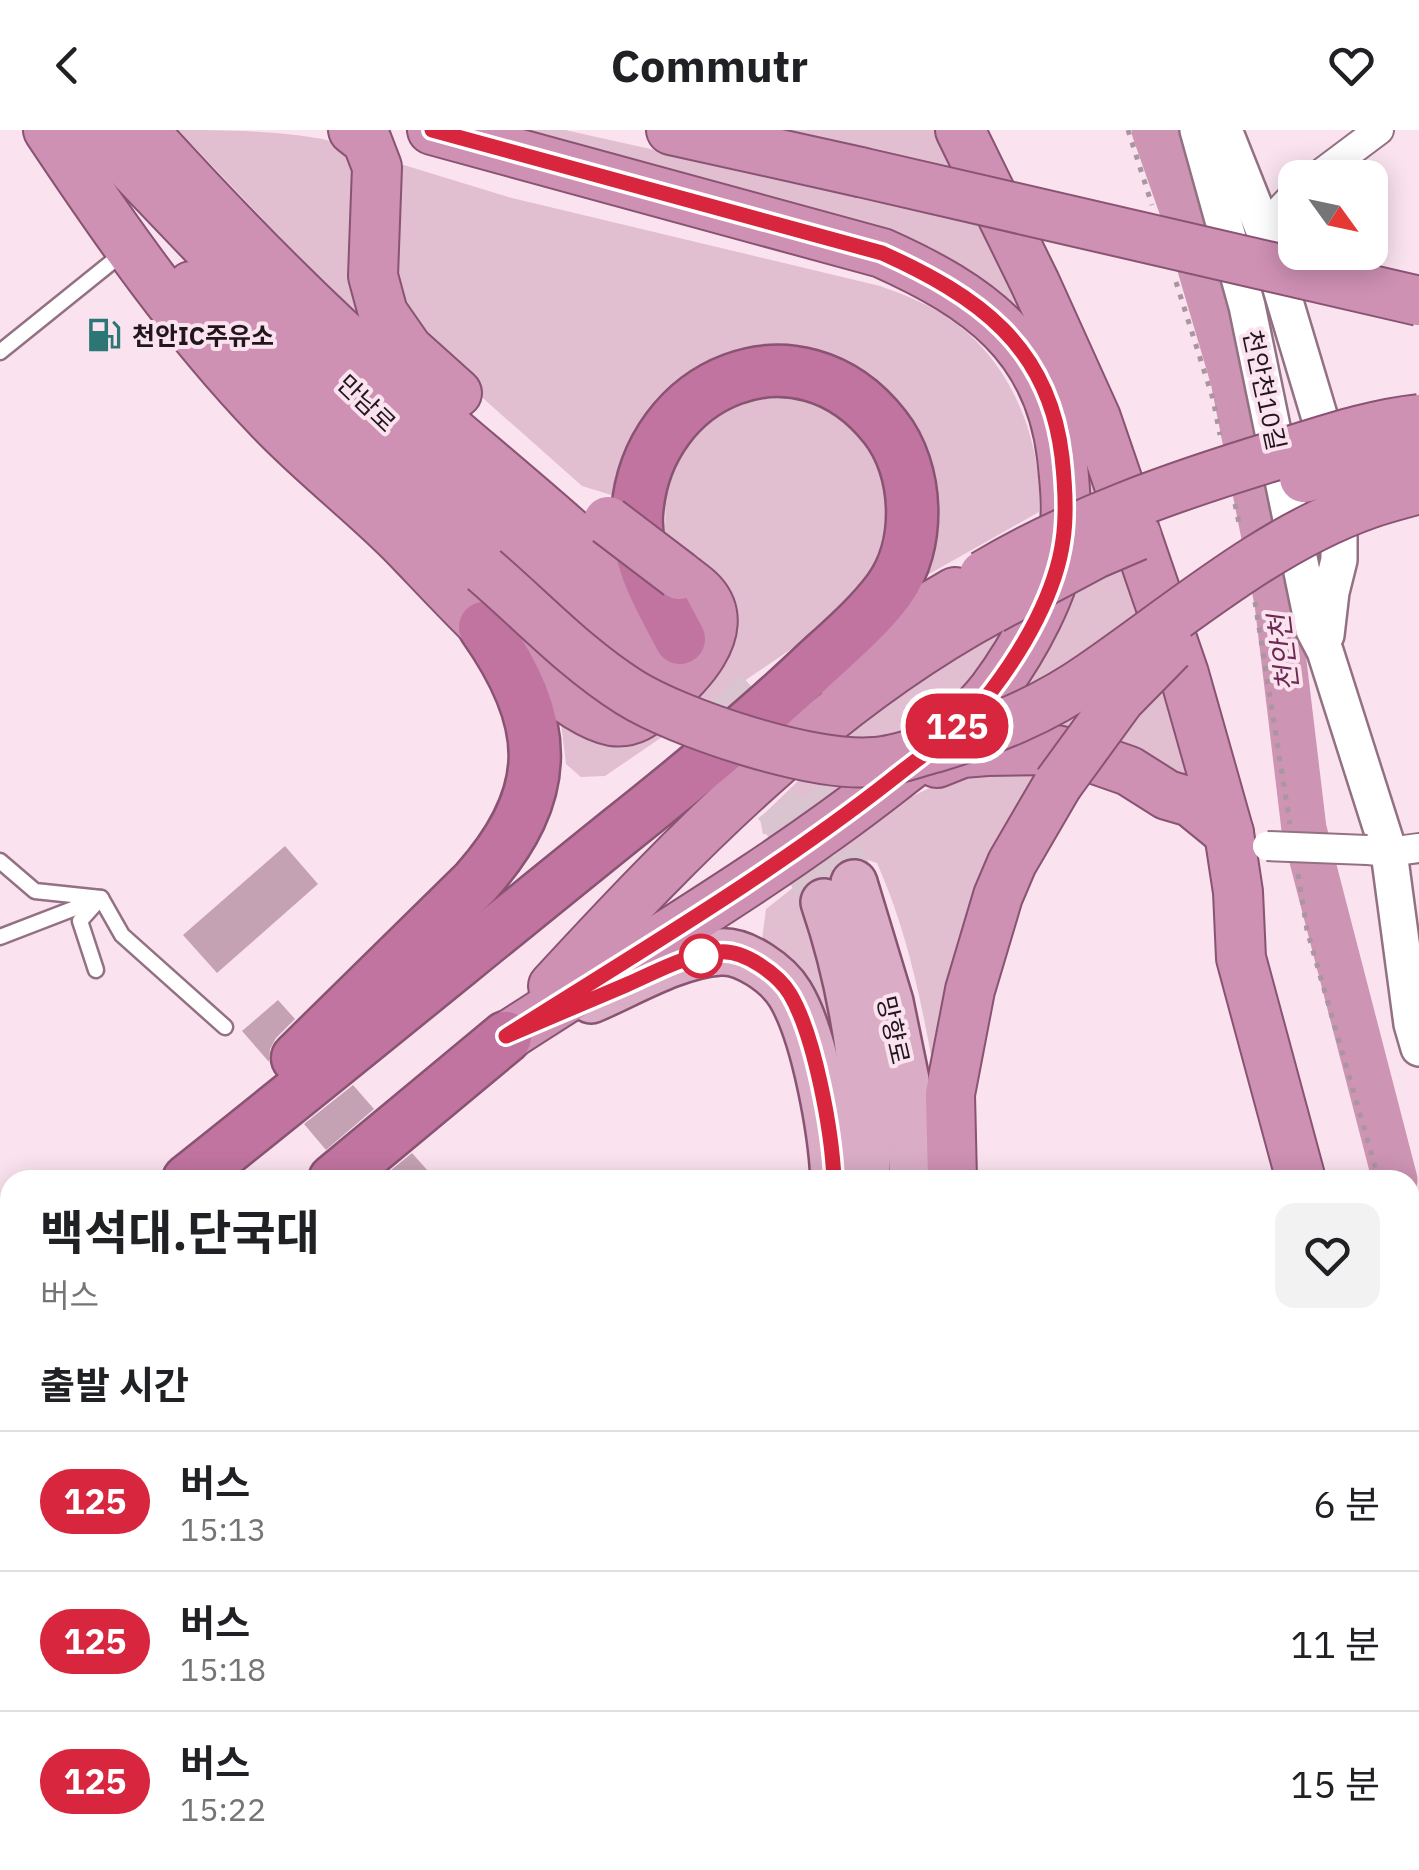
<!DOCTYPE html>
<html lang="ko">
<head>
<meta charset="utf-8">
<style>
	body { margin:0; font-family:"IBM Plex Sans","Noto Sans KR",sans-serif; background:#f2f2f2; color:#202124; height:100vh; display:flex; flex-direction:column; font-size:38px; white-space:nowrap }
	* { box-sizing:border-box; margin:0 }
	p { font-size:32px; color:#757577 }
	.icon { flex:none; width:55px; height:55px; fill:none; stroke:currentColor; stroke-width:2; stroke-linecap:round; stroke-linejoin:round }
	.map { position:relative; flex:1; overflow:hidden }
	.panel { position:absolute; left:0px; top:1040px; width:1420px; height:700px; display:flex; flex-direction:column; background:#fff; border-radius:30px 30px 0 0; box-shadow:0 5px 25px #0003 }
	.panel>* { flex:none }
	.badge { padding:0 20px; border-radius:32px; font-size:35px; line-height:65px }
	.needle { width:65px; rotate:123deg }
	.fabs { position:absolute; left:1278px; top:30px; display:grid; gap:20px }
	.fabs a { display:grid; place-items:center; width:110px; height:110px; border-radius:20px; background:#fff; box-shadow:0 5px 25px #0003; font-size:50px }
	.map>.badge { position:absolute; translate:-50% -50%; box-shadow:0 0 0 5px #fff }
	h2 { padding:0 40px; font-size:38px; line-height:90px }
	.round { display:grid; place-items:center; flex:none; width:105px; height:105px; border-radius:20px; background:#f2f2f2 }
	.head { display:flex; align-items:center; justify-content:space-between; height:170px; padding:0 40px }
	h1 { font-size:48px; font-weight:700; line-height:75px }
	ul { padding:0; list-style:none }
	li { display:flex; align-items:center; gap:30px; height:140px; padding:0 40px; border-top:2px solid #e0e0e0 }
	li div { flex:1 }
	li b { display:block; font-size:38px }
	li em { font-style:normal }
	li .badge { min-width:110px; font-weight:700; text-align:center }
	header { display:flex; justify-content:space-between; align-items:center; height:130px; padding:0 40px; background:#fff; font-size:45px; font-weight:700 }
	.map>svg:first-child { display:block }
	.green { fill:#e2bed1 }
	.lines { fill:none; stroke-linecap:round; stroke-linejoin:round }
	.river { stroke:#cd94b3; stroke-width:45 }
	.building { fill:#c5a1b4 }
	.primary-tunnel { stroke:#dac4cf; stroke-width:45; stroke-dasharray:45 22; stroke-linecap:butt }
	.service-casing { stroke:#937183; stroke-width:19 }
	.minor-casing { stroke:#937183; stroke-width:32 }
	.tertiary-casing { stroke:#937183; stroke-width:40 }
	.primary-casing { stroke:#895372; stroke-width:50 }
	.trunk-casing { stroke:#895372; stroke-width:52 }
	.motorway-casing { stroke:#895372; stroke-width:55 }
	.path { stroke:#a996a0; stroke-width:5; stroke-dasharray:5 8; stroke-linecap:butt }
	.service { stroke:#fff; stroke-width:14 }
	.minor { stroke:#fff; stroke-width:28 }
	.tertiary { stroke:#fff; stroke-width:35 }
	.primary { stroke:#daacc6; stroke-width:45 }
	.trunk { stroke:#ce90b3; stroke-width:48 }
	.motorway { stroke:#c174a0; stroke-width:50 }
	.minor-bridge-casing { stroke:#937183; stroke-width:32; stroke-linecap:butt }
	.trunk-bridge-casing { stroke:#895372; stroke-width:52; stroke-linecap:butt }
	.minor-bridge { stroke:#fff; stroke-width:28 }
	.trunk-bridge { stroke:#ce90b3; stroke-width:48 }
	.line-casing { stroke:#fff; stroke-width:22 }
	.line { stroke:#d7263d; stroke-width:15 }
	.stop-dot { fill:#fff; stroke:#d7263d; stroke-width:5 }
	.labels { text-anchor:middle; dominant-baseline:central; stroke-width:8; stroke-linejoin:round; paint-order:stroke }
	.poi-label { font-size:25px; font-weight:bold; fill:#22151c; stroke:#fae3ef; text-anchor:start }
	.street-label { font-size:25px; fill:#22151c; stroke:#fae3ef }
	.water-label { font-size:28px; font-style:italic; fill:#6c2852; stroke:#fae3ef }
</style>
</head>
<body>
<header><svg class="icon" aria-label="back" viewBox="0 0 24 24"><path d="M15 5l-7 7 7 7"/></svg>Commutr<svg class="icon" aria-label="heart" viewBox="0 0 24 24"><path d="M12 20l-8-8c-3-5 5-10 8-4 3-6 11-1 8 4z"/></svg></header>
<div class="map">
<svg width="1419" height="1740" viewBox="0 0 1419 1740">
	<rect width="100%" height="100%" fill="#fae3ef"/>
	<g class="green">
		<path d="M178 0C222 0 320 0 354 20L385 217Z"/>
		<path d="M489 0H565L876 69 773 0H937L1035 200 967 139 930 117Z"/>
		<path d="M394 32 512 68 880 156C905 165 929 174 951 190 1011 231 1043 311 1039 382L908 456 931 367 770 222 621 368 582 356 467 254 396 179Z"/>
		<path d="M763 262 805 264 847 282 896 360 878 443 819 500 605 646 581 647 566 634 559 577 665 407 666 350 695 293Z"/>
		<path d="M1085 316 1206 666 1117 614 1060 595H1030L994 571Z"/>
		<path d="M1012 490 983 539 930 597 775 705 763 704 760 688 851 599 919 549Z"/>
		<path d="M1041 637 938 964C924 885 910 807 877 733L865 729 810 761 800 775 828 867 847 996 761 817 766 779 903 671 964 641Z"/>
	</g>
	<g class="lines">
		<g class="river">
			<path d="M1154 0 1187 94 1233 250 1277 473 1304 699 1395 1050"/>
			<path d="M1410 1108 1419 1142"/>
			<path d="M1410 1513 1419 1500"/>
			<path d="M1254 1740 1263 1730"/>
		</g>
	</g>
	<g class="building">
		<path d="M285 716 318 754 217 843 183 805Z"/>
		<path d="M278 870 295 889 276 908 270 919 269 932 242 901Z"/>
		<path d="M353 955 374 979 326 1020 304 994Z"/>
		<path d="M412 1023 436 1050H379Z"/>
	</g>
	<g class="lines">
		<g class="primary-tunnel">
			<path d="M680 509 789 634 815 675 854 753"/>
			<path d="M736 621 780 680 824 772"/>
		</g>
		<g class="service-casing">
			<g id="service">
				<path d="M0 222 123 123"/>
				<path d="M0 731 35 761 101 768"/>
				<path d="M101 768 122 805 225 897"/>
				<path d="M0 807 96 770"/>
				<path d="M96 840 80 791 97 772"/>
				<path d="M0 1323 10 1312"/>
				<path d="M779 1730 780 1740"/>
				<path d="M922 1730 926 1740"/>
				<path d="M1197 1740 1205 1730"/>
			</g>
		</g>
		<g class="minor-casing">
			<g id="minor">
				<path d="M1315 48 1379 0"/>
				<path d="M1263 98 1295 64"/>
				<path d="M1368 720 1389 722 1419 718"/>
			</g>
		</g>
		<g class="tertiary-casing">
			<g id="tertiary">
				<path d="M1198 0 1247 176 1314 500 1325 521 1389 722 1412 894 1419 918"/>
				<path d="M1224 0 1263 98 1339 352V430L1331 462 1326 505"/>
				<path d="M1410 1366 1419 1365"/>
			</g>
		</g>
		<g class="primary-casing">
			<g id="primary">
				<path d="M854 753 890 872 906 950 913 1050"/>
				<path d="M824 772C854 860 867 957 867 1050"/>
				<path d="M591 870C631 853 676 825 720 822 744 820 778 844 790 864 815 905 832 1002 834 1050"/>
				<path d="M607 1740 612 1730"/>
				<path d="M648 1740 653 1730"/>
			</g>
		</g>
		<g class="trunk-casing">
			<g id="trunk">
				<path d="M48 0C116 102 183 198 268 287 311 333 362 371 406 416 447 458 557 582 612 591 632 594 644 584 658 571 684 549 735 501 702 464 696 457 686 451 679 445"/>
				<path d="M95 0 229 140 452 355 654 531"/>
				<path d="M143 0C222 87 304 172 392 249 485 332 585 408 671 499"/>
				<path d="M353 0 367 11 377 37 373 146 383 183 408 219 457 263"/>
				<path d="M432 0 882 123C978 166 1049 215 1062 327 1065 354 1068 383 1063 410 1055 462 1024 518 993 560 965 596 926 622 891 650 770 745 635 823 506 907"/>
				<path d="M671 0 860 42"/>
				<path d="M960 0 1035 153 1096 288 1184 544 1229 703 1238 762 1241 828 1301 1050"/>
				<path d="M191 156 332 299 484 440"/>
				<path d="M830 541 880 506 955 462"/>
				<path d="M937 633 962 623 987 621 1056 620 1089 627 1129 641 1167 665 1191 672 1229 703"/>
				<path d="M553 856C683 715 822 571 992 479"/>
				<path d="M952 1050 950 964 970 860 998 766 1012 733 1058 654"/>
			</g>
		</g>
		<g class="motorway-casing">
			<g id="motorway">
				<path d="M297 928 476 752C555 663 551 592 484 497"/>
				<path d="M188 1050C333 935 475 818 619 702 687 648 754 593 817 533 842 510 869 487 889 460 922 415 919 340 885 297 799 187 646 251 637 384 634 429 660 471 680 509"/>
				<path d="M334 1050 506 907"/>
				<path d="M0 1158 10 1152"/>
				<path d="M0 1202 10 1194"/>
				<path d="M0 1286 10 1280"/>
				<path d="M0 1388 10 1374"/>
			</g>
		</g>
		<g class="path">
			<path d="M1128 0 1152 75"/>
			<path d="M1176 152 1213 269 1220 305"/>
			<path d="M1235 374 1240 398"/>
			<path d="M1255 472 1290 694"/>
			<path d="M1298 744 1307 800 1379 1050"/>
			<path d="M1410 1157 1419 1188"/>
			<path d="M1410 1469 1419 1455"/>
			<path d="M1410 1689 1419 1675"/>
			<path d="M1377 1740 1384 1730"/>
		</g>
		<use href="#service" class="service"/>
		<use href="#minor" class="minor"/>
		<use href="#tertiary" class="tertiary"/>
		<use href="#primary" class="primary"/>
		<use href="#trunk" class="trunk"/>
		<use href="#motorway" class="motorway"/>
		<g class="minor-bridge-casing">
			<path id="minor-bridge" d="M1267 716 1367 720"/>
		</g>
		<g class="trunk-bridge-casing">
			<g id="trunk-bridge">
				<path d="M860 42 1419 171"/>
				<path d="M1304 348 1334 339 1419 324"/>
				<path d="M608 391 679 445"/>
				<path d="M484 440C532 481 575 528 629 562 680 594 814 638 875 632 895 631 914 623 934 618 991 601 1042 581 1092 546 1178 487 1268 409 1368 374 1385 368 1402 364 1419 359"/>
				<path d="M984 445C1075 391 1175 356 1277 325 1323 311 1371 294 1419 289"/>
				<path d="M992 479 1095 424 1137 406"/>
				<path d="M1058 654 1120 569 1170 518"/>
			</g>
		</g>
		<use href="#minor-bridge" class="minor-bridge"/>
		<use href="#trunk-bridge" class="trunk-bridge"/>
	</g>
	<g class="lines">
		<g class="line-casing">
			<path id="line" d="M432 0 882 123C977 166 1049 215 1062 327 1065 354 1067 383 1063 410 1056 462 1024 518 992 560 965 596 926 622 891 650 770 745 635 824 506 906 546 889 586 872 626 855 656 842 687 824 720 822 744 820 778 844 790 864 815 906 832 1002 834 1050"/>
		</g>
		<use href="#line" class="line"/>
	</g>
	<defs>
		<g id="fuel-bare" transform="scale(2.7)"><path d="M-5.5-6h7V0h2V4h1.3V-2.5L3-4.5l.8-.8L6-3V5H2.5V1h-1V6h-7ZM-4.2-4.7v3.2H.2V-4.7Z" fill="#2c7676" stroke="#fae3ef" stroke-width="2.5" paint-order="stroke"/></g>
	</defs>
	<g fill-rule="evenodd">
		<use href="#fuel-bare" x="104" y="205"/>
	</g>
	<circle class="stop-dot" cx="701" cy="826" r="20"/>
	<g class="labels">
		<g class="poi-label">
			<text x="132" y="205">천안IC주유소</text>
		</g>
		<g class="street-label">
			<text transform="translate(1265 260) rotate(78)">천안천10길</text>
			<text transform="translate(367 273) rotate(44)">만남로</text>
			<text transform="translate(894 900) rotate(77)">망향로</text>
		</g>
		<g class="water-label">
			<text transform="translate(1283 523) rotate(-97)">천안천</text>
		</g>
	</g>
</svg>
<div class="fabs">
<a><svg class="needle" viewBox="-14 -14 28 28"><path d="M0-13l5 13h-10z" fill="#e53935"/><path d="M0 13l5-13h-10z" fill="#757577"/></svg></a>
</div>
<b class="badge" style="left:957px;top:596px;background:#d7263d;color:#fff">125</b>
<section class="panel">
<div class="head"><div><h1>백석대.단국대</h1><p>버스</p></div><a class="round"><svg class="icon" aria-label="heart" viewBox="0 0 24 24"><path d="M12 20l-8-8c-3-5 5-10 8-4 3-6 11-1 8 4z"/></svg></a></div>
<h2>출발 시간</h2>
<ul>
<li><span class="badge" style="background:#d7263d;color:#fff">125</span><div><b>버스</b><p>15:13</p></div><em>6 분</em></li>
<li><span class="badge" style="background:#d7263d;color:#fff">125</span><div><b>버스</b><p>15:18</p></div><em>11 분</em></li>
<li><span class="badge" style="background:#d7263d;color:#fff">125</span><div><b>버스</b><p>15:22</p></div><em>15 분</em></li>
</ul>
</section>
</div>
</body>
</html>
